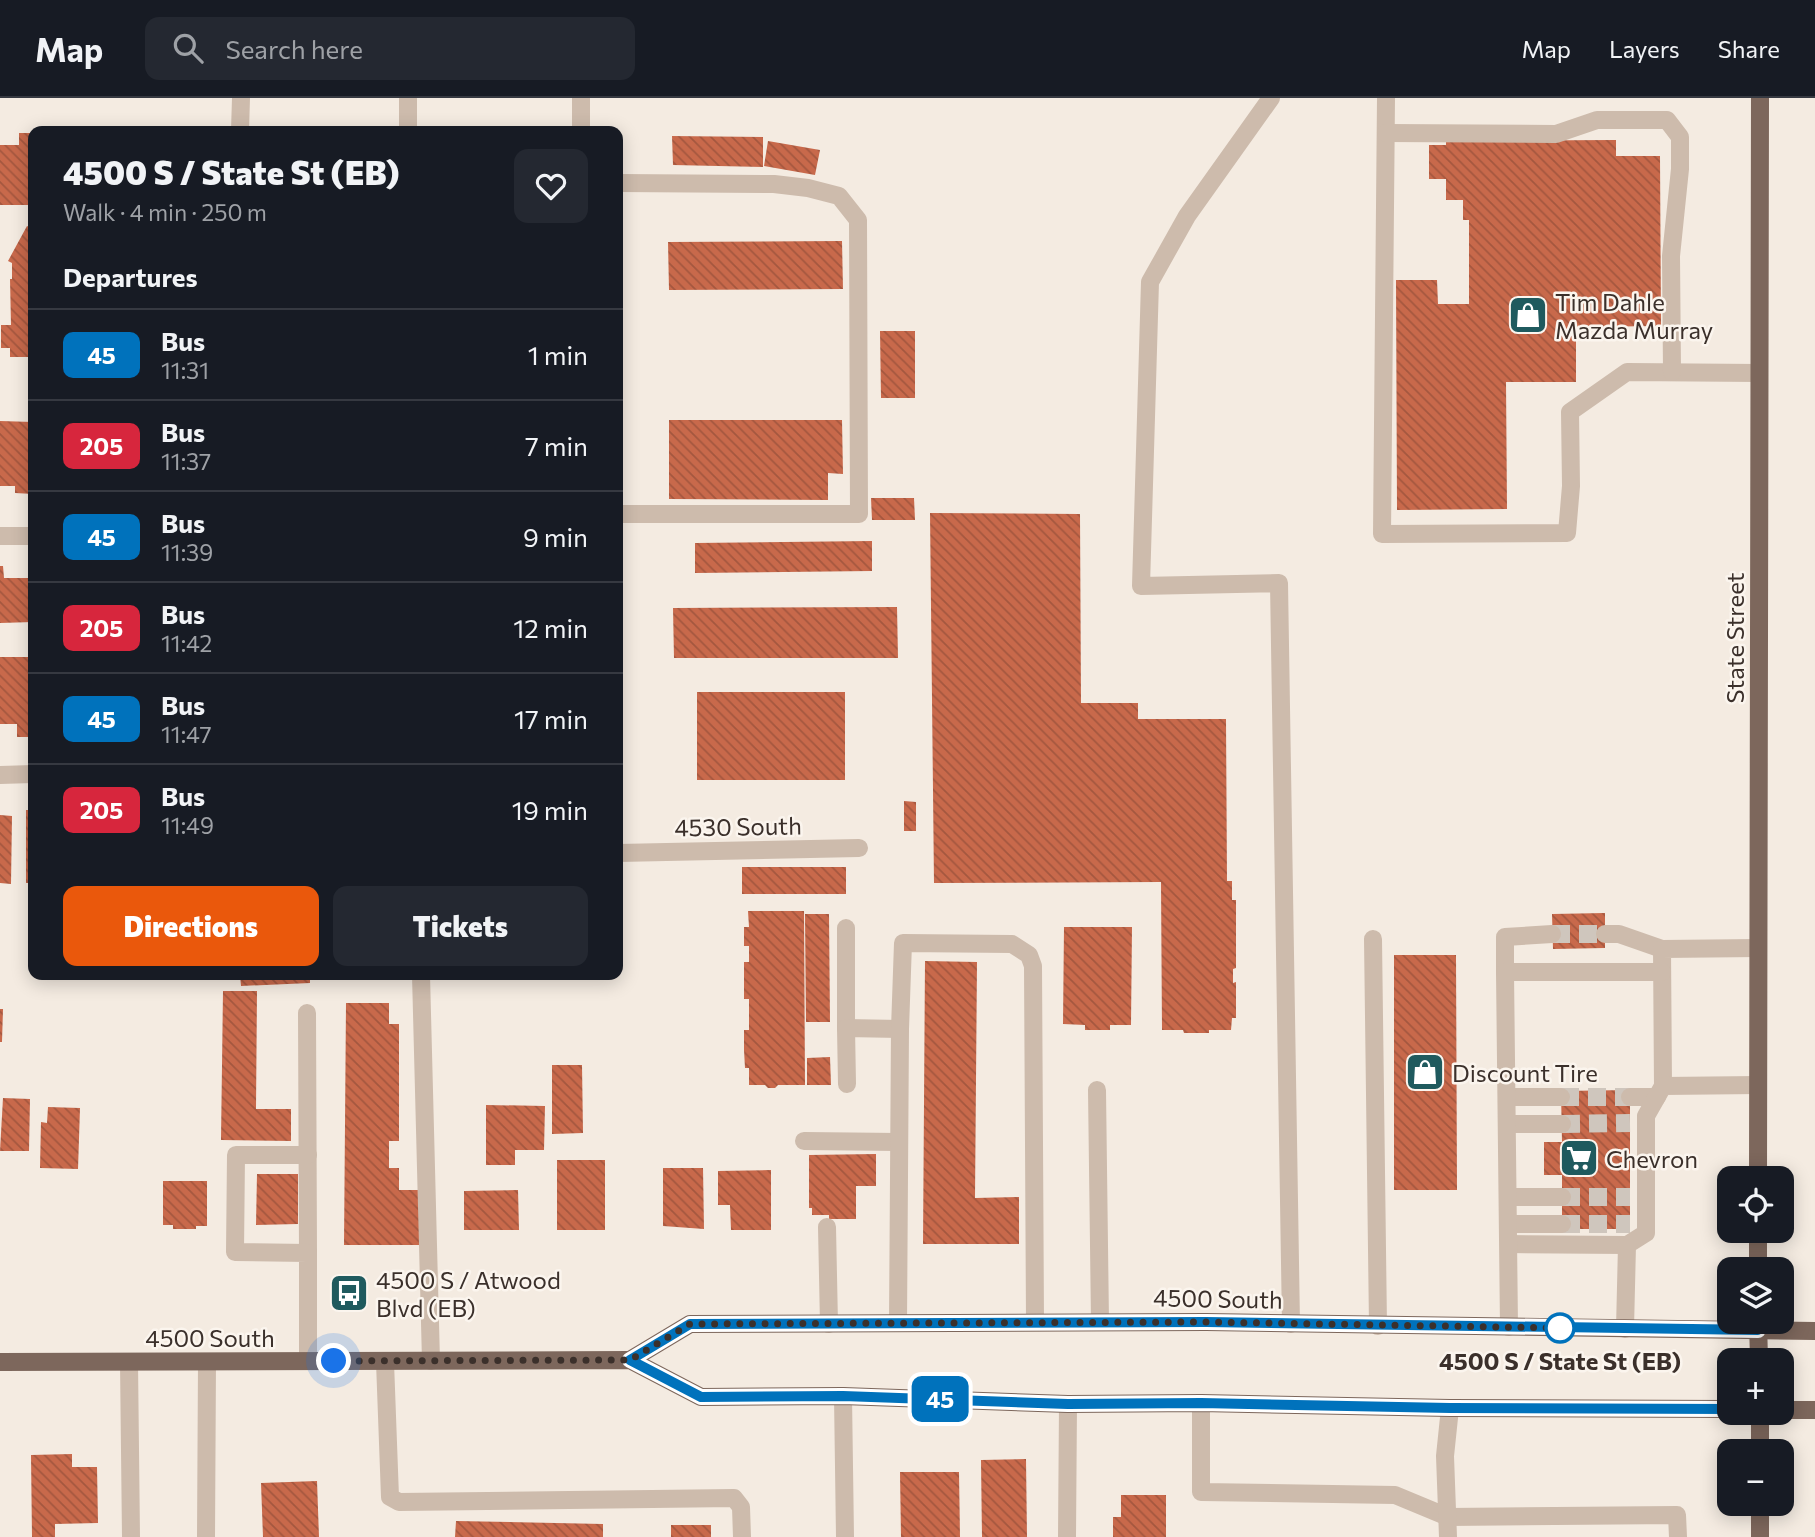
<!DOCTYPE html>
<html lang="en">
<head>
<meta charset="utf-8">
<style>
	body { margin:0; font-family:Commissioner,sans-serif; background:#242831; color:#f1f3f6; height:100vh; display:flex; flex-direction:column; font-size:26px; white-space:nowrap }
	* { box-sizing:border-box; margin:0 }
	p { font-size:23px; color:#9ea1a6 }
	.icon { flex:none; width:38px; height:38px; fill:none; stroke:currentColor; stroke-width:2; stroke-linecap:round; stroke-linejoin:round }
	.map { position:relative; flex:1; overflow:hidden }
	.panel { position:absolute; left:28px; top:28px; width:595px; height:854px; display:flex; flex-direction:column; background:#171b24; border-radius:14px; box-shadow:0 4px 18px #0003 }
	.panel>* { flex:none }
	.badge { padding:0 14px; border-radius:10px; font-size:24px; line-height:46px }
	.controls { position:absolute; left:1717px; top:1068px; display:grid; gap:14px }
	.controls a { display:grid; place-items:center; width:77px; height:77px; border-radius:14px; background:#171b24; box-shadow:0 4px 18px #0003; font-size:35px }
	.you { position:absolute; width:35px; height:35px; margin:-18px; border:5px solid #fff; border-radius:50%; background:#1a73e8; box-shadow:0 0 0 10px #1a73e833 }
	.map>.badge { position:absolute; translate:-50% -50%; box-shadow:0 0 0 4px #fff }
	h2 { padding:0 35px; font-size:26px; line-height:63px }
	.round { display:grid; place-items:center; flex:none; width:74px; height:74px; border-radius:14px; background:#242831 }
	.head { display:flex; align-items:center; justify-content:space-between; height:119px; padding:0 35px }
	h1 { font-size:33px; font-weight:800; line-height:52px }
	.button { display:flex; gap:14px; margin-top:auto; padding:14px 35px }
	.button a { flex:1; height:80px; border-radius:14px; background:#ea580c; color:#fff; font-size:28px; font-weight:800; line-height:80px; text-align:center }
	.button a+a { background:#242831; color:#f1f3f6 }
	ul { padding:0; list-style:none }
	li { display:flex; align-items:center; gap:21px; height:91px; padding:0 35px; border-top:2px solid #363941 }
	li div { flex:1 }
	li b { display:block; font-size:26px }
	li em { font-style:normal }
	li .badge { min-width:77px; font-weight:700; text-align:center }
	header { display:flex; align-items:center; gap:42px; box-sizing:border-box; height:98px; padding:0 35px; background:#171b24; border-bottom:2px solid #363941 }
	header strong { font-size:33px }
	nav { display:flex; gap:38px; margin-inline-start:auto; font-size:24px }
	.search { width:490px; height:63px; background:#242831; display:flex; align-items:center; gap:18px; box-sizing:border-box; padding:0 24px; border-radius:14px; color:#9ea1a6; font-size:26px }
	.map>svg:first-child { display:block }
	.building { fill:url(#building-back-hatch) }
	.lines { fill:none; stroke-linecap:round; stroke-linejoin:round }
	.minor-tunnel { stroke:#cfc6bd; stroke-width:18; stroke-dasharray:18 9; stroke-linecap:butt }
	.minor { stroke:#cdbbac; stroke-width:18 }
	.major { stroke:#7d675c; stroke-width:18 }
	.line-casing { stroke:#fff; stroke-width:16 }
	.line { stroke:#0072bc; stroke-width:10 }
	.walk { stroke:#3b302b; stroke-width:7; stroke-dasharray:0 12.6 }
	.stop-dot { fill:#fff; stroke:#0072bc; stroke-width:3.5 }
	.labels { text-anchor:middle; dominant-baseline:central; stroke-width:5; stroke-linejoin:round; paint-order:stroke }
	.poi-label { font-size:24px; fill:#3b302b; stroke:#fbf5ee; text-anchor:start }
	.street-label { font-size:24px; fill:#3b302b; stroke:#fbf5ee }
	.stop-label { font-size:24px; font-weight:bold; fill:#3b302b; stroke:#fbf5ee }
</style>
</head>
<body>
<header>
<strong>Map</strong>
<div class="search"><svg class="icon" aria-label="search" viewBox="0 0 24 24"><circle cx="10" cy="10" r="6"/><path d="M15 15l6 6"/></svg>Search here</div>
<nav><a>Map</a><a>Layers</a><a>Share</a></nav>
</header>
<div class="map">
<svg width="1815" height="1439" viewBox="0 0 1815 1439">
	<defs>
		<pattern id="building-back-hatch" width="6" height="6" patternUnits="userSpaceOnUse" patternTransform="scale(1.75)"><rect width="6" height="6" fill="#c8694b"/><path d="M-1 5l2 2M0 0l6 6M5-1l2 2" fill="none" stroke="#a4573f"/></pattern>
	</defs>
	<rect width="100%" height="100%" fill="#f4ebe1"/>
	<g class="building">
		<path d="M19 35H33V107H0V47H19Z"/>
		<path d="M672 38 763 39V69L673 67Z"/>
		<path d="M1616 42V58H1660L1661 228 1576 229V284H1506L1507 411 1397 412 1396 182H1437L1438 206H1469V122H1463V102H1446V81H1429V47H1446V43Z"/>
		<path d="M768 43 820 52 815 77 764 68Z"/>
		<path d="M27 128 33 131V259H10V250H1V227H11L10 181H12V165L8 163Z"/>
		<path d="M842 143 843 191 669 192 668 144Z"/>
		<path d="M880 233H915V300H881Z"/>
		<path d="M669 322H842L843 376 828 375V402L669 401Z"/>
		<path d="M0 323 33 324V396L15 395V388H0Z"/>
		<path d="M871 400H914L915 422H872Z"/>
		<path d="M930 415 1080 416 1081 605H1138V621H1226L1227 783H1232V802H1236V870L1233 871V885L1236 884V920H1232L1231 932H1209V935H1184L1183 932H1162L1161 784 934 785Z"/>
		<path d="M872 443V473L695 475V445Z"/>
		<path d="M0 468H3L4 480H33V524L0 525Z"/>
		<path d="M897 509 898 560H674L673 510Z"/>
		<path d="M0 559H33V639H17V626H0Z"/>
		<rect x="697" y="594" width="148" height="88"/>
		<path d="M904 703 916 704V733H904Z"/>
		<rect x="26" y="712" width="7" height="73"/>
		<path d="M0 717 12 718 11 786 0 785Z"/>
		<rect x="742" y="769" width="104" height="27"/>
		<path d="M748 813H804L805 987H778L775 990H768L765 987H749V970H745L744 952V932H749V901H744V864H749V848H744V829H749Z"/>
		<path d="M1605 815V850L1553 851 1552 816Z"/>
		<path d="M805 816H829L830 924H806Z"/>
		<path d="M1064 829H1132L1131 927H1110V932H1085V927L1063 926Z"/>
		<path d="M1394 857H1456L1457 1092H1394Z"/>
		<path d="M925 863 977 864 975 1100 1019 1099V1146H923Z"/>
		<path d="M240 877H310V885L241 888Z"/>
		<path d="M223 893H257L256 1011H291V1043L221 1042Z"/>
		<path d="M346 905H389V926H399V1043H389V1070H399V1092H426V1147H344Z"/>
		<path d="M0 911H3L2 944H0Z"/>
		<path d="M830 959 831 987H807V960Z"/>
		<path d="M552 967H582L583 1035 552 1036Z"/>
		<path d="M1630 992V1131H1562V1077H1544V1044H1562L1561 993Z"/>
		<path d="M3 1000 30 1001 29 1053H0Z"/>
		<path d="M486 1007 545 1008 544 1052H515V1067H486Z"/>
		<path d="M48 1009 80 1010 78 1071 40 1070 41 1024 47 1025Z"/>
		<path d="M876 1056V1088H856V1121H829V1117H812V1110H809V1057Z"/>
		<rect x="557" y="1062" width="48" height="70"/>
		<path d="M663 1070H703L704 1131 663 1128Z"/>
		<path d="M771 1072V1132H731L730 1107H718V1073Z"/>
		<path d="M257 1076H298V1126L256 1127Z"/>
		<path d="M163 1083H207V1128H196V1131H173V1127H163Z"/>
		<path d="M518 1092 519 1132H464V1093Z"/>
		<path d="M72 1356V1369H97L98 1425 55 1426V1439H32L31 1357Z"/>
		<path d="M1026 1361 1027 1439H982L981 1362Z"/>
		<path d="M900 1374H959L960 1439H901Z"/>
		<path d="M317 1383 319 1439H263L261 1385Z"/>
		<path d="M1121 1397H1166V1439H1113V1419H1121Z"/>
		<path d="M456 1423 603 1426V1439H455Z"/>
		<rect x="671" y="1427" width="40" height="12"/>
	</g>
	<g class="lines">
		<g class="minor-tunnel">
			<path d="M1552 836H1605"/>
			<path d="M1561 999H1630"/>
			<path d="M1562 1026 1630 1025"/>
			<path d="M1562 1099H1630"/>
			<path d="M1562 1126H1630"/>
		</g>
		<g class="minor">
			<path d="M581 0V33"/>
			<path d="M1271 0 1187 118 1150 184 1141 488 1279 485 1291 1226"/>
			<path d="M1386 0 1382 436 1567 435 1571 388 1570 314 1627 274 1759 275"/>
			<path d="M240 33 241 0"/>
			<path d="M408 33V0"/>
			<path d="M1386 35 1556 36 1597 22H1667L1680 39V71L1671 158 1672 274"/>
			<path d="M618 85 774 86 808 90 839 98 858 122 859 416H618"/>
			<path d="M0 438H33"/>
			<path d="M0 677 33 676"/>
			<path d="M618 755 859 750"/>
			<path d="M846 830V930"/>
			<path d="M1605 836H1619L1662 851"/>
			<path d="M1373 841 1378 1228"/>
			<path d="M1505 874V839L1552 836"/>
			<path d="M421 877 431 1263"/>
			<path d="M307 915 308 1155"/>
			<path d="M847 986 846 930 900 931"/>
			<path d="M1663 988 1662 851 1758 850"/>
			<path d="M1097 992 1100 1224"/>
			<path d="M1507 999H1561"/>
			<path d="M1630 999H1657"/>
			<path d="M1507 1026H1562"/>
			<path d="M804 1043 899 1044"/>
			<path d="M1508 1099H1562"/>
			<path d="M1509 1126H1562"/>
			<path d="M827 1129 829 1226"/>
			<path d="M1509 1146 1627 1147"/>
			<path d="M898 1225 900 931 903 845 1012 846 1029 857 1033 868 1035 1223"/>
			<path d="M1509 1229 1505 874H1662"/>
			<path d="M1625 1231 1627 1147 1646 1135V1018L1663 988 1758 987"/>
			<path d="M308 1263V1155L235 1154 236 1057H308"/>
			<path d="M129 1264 131 1439"/>
			<path d="M385 1264 390 1399 399 1404 734 1400 741 1409 742 1439"/>
			<path d="M843 1298 845 1439"/>
			<path d="M1201 1305V1394L1395 1397 1448 1419 1677 1417 1678 1439"/>
			<path d="M206 1439 207 1264"/>
			<path d="M1067 1439 1068 1306"/>
			<path d="M1448 1439 1445 1358 1450 1310"/>
		</g>
		<g class="major">
			<path d="M1758 1080 1760 0"/>
			<path d="M1758 1132V1171"/>
			<path d="M1758 1223 1759 1262"/>
			<path d="M630 1262 690 1226 1206 1224 1815 1233"/>
			<path d="M0 1264 630 1262 701 1299 843 1298 1068 1306 1201 1305 1450 1310 1729 1311"/>
			<path d="M1782 1312H1815"/>
			<path d="M1760 1353V1314"/>
			<path d="M1760 1405V1439"/>
		</g>
	</g>
	<g class="lines">
		<g class="line-casing">
			<path id="line" d="M1729 1311 1450 1310 1201 1305 1068 1306 843 1298 701 1299 630 1262 690 1226 1206 1224 1758 1232V1223"/>
		</g>
		<use href="#line" class="line"/>
		<path class="walk" d="M334 1263 630 1262 690 1226 1206 1224 1560 1230"/>
	</g>
	<defs>
		<g id="shop-square" transform="scale(2.0125)"><rect x="-9" y="-9" width="18" height="18" rx="4" fill="#1f5a5e" stroke="#fbf5ee"/><path d="M-5-2.5h2.3a2.7 3.5 0 0 1 5.4 0H5L5.5 6h-11ZM-1.5-2.5h3a1.5 2.3 0 0 0-3 0Z" fill="#fff"/></g>
		<g id="supermarket-square" transform="scale(2.0125)"><rect x="-9" y="-9" width="18" height="18" rx="4" fill="#1f5a5e" stroke="#fbf5ee"/><path d="M-6-5.5h2.5l.6 2H6L4.5 2H-2.5L-4.4-4H-6ZM-1.5 3.2a1.3 1.3 0 1 0 .1 0ZM3 3.2a1.3 1.3 0 1 0 .1 0Z" fill="#fff"/></g>
		<g id="bus-square" transform="scale(2.0125)"><rect x="-9" y="-9" width="18" height="18" rx="4" fill="#1f5a5e" stroke="#fbf5ee"/><path d="M-5-6H5V4H4V6H2V4H-2V6H-4V4H-5ZM-3.5-4V0h7V-4ZM-3.5 1.2v1.5H-2V1.2ZM2 1.2v1.5H3.5V1.2Z" fill="#fff"/></g>
	</defs>
	<g fill-rule="evenodd">
		<use href="#shop-square" x="1528" y="217"/>
		<use href="#shop-square" x="1425" y="974"/>
		<use href="#supermarket-square" x="1579" y="1060"/>
		<use href="#bus-square" x="349" y="1195"/>
	</g>
	<circle class="stop-dot" cx="1560" cy="1230" r="14"/>
	<g class="labels">
		<g class="poi-label">
			<text x="1555" y="203">Tim Dahle<tspan x="1555" dy="28">Mazda Murray</tspan></text>
			<text x="1452" y="974">Discount Tire</text>
			<text x="1606" y="1060">Chevron</text>
			<text x="376" y="1181">4500 S / Atwood<tspan x="376" dy="28">Blvd (EB)</tspan></text>
		</g>
		<g class="street-label">
			<text transform="translate(1734 540) rotate(-90)">State Street</text>
			<text transform="translate(738 728) rotate(-1)">4530 South</text>
			<text transform="translate(1218 1200) rotate(1)">4500 South</text>
			<text x="210" y="1239">4500 South</text>
		</g>
		<g class="stop-label">
			<text x="1560" y="1262">4500 S / State St (EB)</text>
		</g>
	</g>
</svg>
<div class="controls">
<a><svg class="icon" aria-label="locate" viewBox="0 0 24 24"><circle cx="12" cy="12" r="6"/><path d="M12 2v4M12 18v4M2 12h4M18 12h4"/></svg></a>
<a><svg class="icon" aria-label="layers" viewBox="0 0 24 24"><path d="M12 4l9 5-9 5-9-5zM3 14l9 5 9-5"/></svg></a>
<a>+</a>
<a>−</a>
</div>
<div class="you" style="left:334px;top:1263px"></div>
<b class="badge" style="left:940px;top:1301px;background:#0072bc;color:#fff">45</b>
<section class="panel">
<div class="head"><div><h1>4500 S / State St (EB)</h1><p>Walk · 4 min · 250 m</p></div><a class="round"><svg class="icon" aria-label="heart" viewBox="0 0 24 24"><path d="M12 20l-8-8c-3-5 5-10 8-4 3-6 11-1 8 4z"/></svg></a></div>
<h2>Departures</h2>
<ul>
<li><span class="badge" style="background:#0072bc;color:#fff">45</span><div><b>Bus</b><p>11:31</p></div><em>1 min</em></li>
<li><span class="badge" style="background:#d7263d;color:#fff">205</span><div><b>Bus</b><p>11:37</p></div><em>7 min</em></li>
<li><span class="badge" style="background:#0072bc;color:#fff">45</span><div><b>Bus</b><p>11:39</p></div><em>9 min</em></li>
<li><span class="badge" style="background:#d7263d;color:#fff">205</span><div><b>Bus</b><p>11:42</p></div><em>12 min</em></li>
<li><span class="badge" style="background:#0072bc;color:#fff">45</span><div><b>Bus</b><p>11:47</p></div><em>17 min</em></li>
<li><span class="badge" style="background:#d7263d;color:#fff">205</span><div><b>Bus</b><p>11:49</p></div><em>19 min</em></li>
</ul>
<div class="button"><a>Directions</a><a>Tickets</a></div>
</section>
</div>
</body>
</html>
